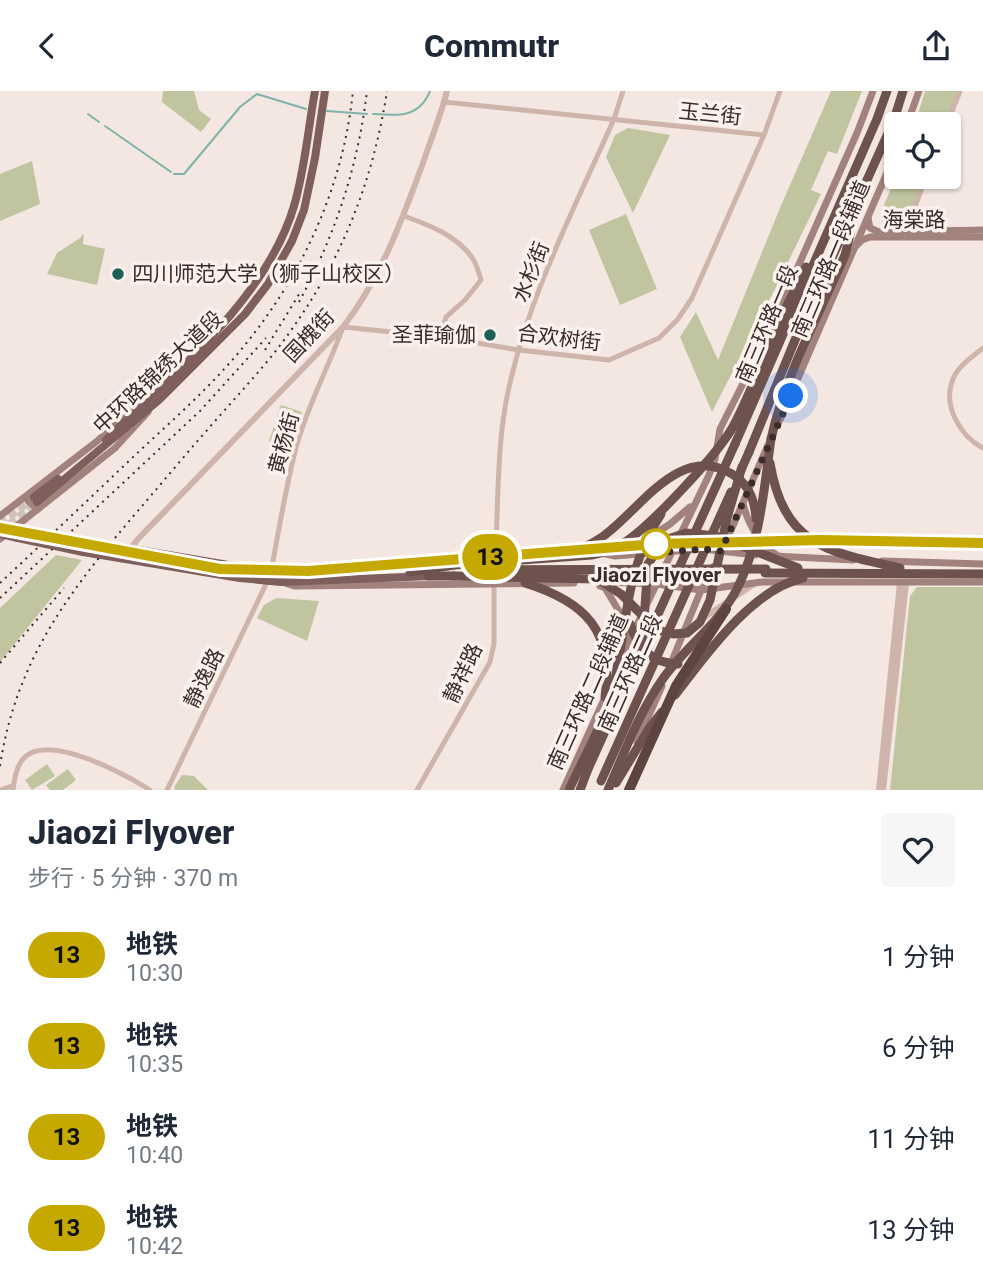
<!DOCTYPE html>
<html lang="zh">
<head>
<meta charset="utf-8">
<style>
	body { margin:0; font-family:Roboto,"Noto Sans SC",sans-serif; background:#f6f6f7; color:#1f2937; height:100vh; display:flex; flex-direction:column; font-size:26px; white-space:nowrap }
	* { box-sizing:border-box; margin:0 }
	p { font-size:23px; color:#747a83 }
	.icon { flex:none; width:38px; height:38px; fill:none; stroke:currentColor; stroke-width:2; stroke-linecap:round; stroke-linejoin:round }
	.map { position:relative; height:699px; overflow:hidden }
	.panel { display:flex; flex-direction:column; background:#fff; flex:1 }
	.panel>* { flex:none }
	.badge { padding:0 14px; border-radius:23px; font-size:24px; line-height:46px }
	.buttons { position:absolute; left:884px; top:21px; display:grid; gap:14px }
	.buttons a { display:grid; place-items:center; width:77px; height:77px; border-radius:7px; background:#fff; box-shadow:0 2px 5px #0004; font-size:35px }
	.you { position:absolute; width:35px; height:35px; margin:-18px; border:5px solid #fff; border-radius:50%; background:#1a73e8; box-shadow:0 0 0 10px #1a73e833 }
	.map>.badge { position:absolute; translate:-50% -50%; box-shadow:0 0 0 4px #fff }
	.round { display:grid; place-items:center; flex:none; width:74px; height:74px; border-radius:7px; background:#f6f6f7 }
	.overview { display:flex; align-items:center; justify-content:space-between; height:119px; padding:0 28px }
	h1 { font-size:33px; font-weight:800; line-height:52px }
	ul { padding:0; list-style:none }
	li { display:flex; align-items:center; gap:21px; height:91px; padding:0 28px }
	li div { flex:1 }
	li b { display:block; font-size:26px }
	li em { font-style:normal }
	li .badge { min-width:77px; font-weight:700; text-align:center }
	header { display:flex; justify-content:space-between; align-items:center; height:91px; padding:0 28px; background:#fff; font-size:32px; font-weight:800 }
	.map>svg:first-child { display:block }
	.green { fill:#c0c59f }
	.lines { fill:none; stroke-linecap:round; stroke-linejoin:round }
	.stream { stroke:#7eb3aa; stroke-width:2 }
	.primary-tunnel { stroke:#cfc2bd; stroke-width:8; stroke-dasharray:8 4; stroke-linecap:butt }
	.minor { stroke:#ceb4ab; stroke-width:5 }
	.tertiary { stroke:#ceb4ab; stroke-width:6 }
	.secondary { stroke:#a2827c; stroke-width:7 }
	.primary { stroke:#7e5f5b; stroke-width:8 }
	.trunk { stroke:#6e524e; stroke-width:9 }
	.rail { stroke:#3b2c2b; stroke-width:2; stroke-dasharray:2 5; stroke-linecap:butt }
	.primary-bridge { stroke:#7e5f5b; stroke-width:8 }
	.trunk-bridge { stroke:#6e524e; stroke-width:9 }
	.motorway-bridge { stroke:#5d4441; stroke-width:10 }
	.line-casing { stroke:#fff; stroke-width:16 }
	.line { stroke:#c5a900; stroke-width:10 }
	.walk { stroke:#3b2c2b; stroke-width:7; stroke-dasharray:0 12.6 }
	.poi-dot { fill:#1d6056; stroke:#fbf2ee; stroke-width:2.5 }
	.stop-dot { fill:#fff; stroke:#c5a900; stroke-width:3.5 }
	.labels { text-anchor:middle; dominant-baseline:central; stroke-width:7; stroke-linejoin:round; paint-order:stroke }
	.street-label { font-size:21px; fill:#3b2c2b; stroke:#fbf2ee }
	.poi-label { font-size:21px; fill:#3b2c2b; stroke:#fbf2ee; text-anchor:start }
	.stop-label { font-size:21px; font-weight:bold; fill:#3b2c2b; stroke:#fbf2ee }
</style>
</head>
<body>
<header><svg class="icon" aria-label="back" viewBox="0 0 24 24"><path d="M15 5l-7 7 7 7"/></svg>Commutr<svg class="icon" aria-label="share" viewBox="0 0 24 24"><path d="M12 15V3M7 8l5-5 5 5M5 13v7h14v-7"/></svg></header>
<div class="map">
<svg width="983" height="699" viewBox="0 0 983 699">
	<rect width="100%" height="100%" fill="#f4e7e1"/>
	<g class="green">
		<path d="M163 0H194L199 19 211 28 201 41 162 11Z"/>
		<path d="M831 0H862L837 63 828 60 811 99 821 103 776 196 712 321 680 246 696 221 718 269 780 117Z"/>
		<path d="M925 0H958L945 33H915Z"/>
		<path d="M628 37 670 44 633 122 606 66 615 44Z"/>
		<path d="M32 70 40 113 0 130V83Z"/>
		<path d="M896 86H924L910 123 917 135 882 137 884 114Z"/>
		<path d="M626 123 657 198 620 214 589 139Z"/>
		<path d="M84 142 83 153 105 158 97 194 47 183 57 162 80 147Z"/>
		<path d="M281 314 302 321 291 357 269 350Z"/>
		<path d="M56 464 82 469 0 571V517Z"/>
		<path d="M917 496H983V699H890L910 505Z"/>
		<path d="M276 507 319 510 307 550 257 527 264 514Z"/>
		<path d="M47 673 55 685 32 699 25 689Z"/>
		<path d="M68 678 76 689 63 699H50L46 694Z"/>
		<path d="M182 684 194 685 208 699H175L174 696Z"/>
	</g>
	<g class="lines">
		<g class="stream">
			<path d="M327 20 367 23"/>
			<path d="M88 23 99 31"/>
			<path d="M373 23C398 25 419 27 430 0"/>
			<path d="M105 35 171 81"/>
			<path d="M174 83H184L240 16 257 3 306 18"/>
		</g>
		<g class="primary-tunnel">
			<path d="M0 433 32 408"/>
			<path d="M0 441 37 411"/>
		</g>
		<g class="minor">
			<path d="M444 11 764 44"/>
			<path d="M947 33 960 0"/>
			<path d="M926 86 914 118 918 126 925 131 943 128 944 140"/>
			<path d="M404 125C429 134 458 145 473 168 477 174 479 183 481 189L465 209 446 226 441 246"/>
			<path d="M983 257C972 266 958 275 953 288 942 314 960 345 983 357"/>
			<path d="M495 468C499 409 496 350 510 292 531 200 576 114 614 28L623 0"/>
			<path d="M271 481C279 438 286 394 297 353 309 312 329 275 343 236L441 246 519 259 609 269 659 247 678 228 692 207 764 44 780 0"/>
			<path d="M0 699 13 695"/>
			<path d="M13 699C14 689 16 676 23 668 47 640 126 684 150 699"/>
			<path d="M167 699 268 489"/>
			<path d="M417 699 490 571 494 553V492"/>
		</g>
		<g class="tertiary">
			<path d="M126 469 130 458 138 448 343 236C381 187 402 129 423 72 431 48 441 24 447 0"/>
			<path d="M702 528 754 493"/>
			<path d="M879 699 900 492"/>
			<path d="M883 699 906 492"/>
		</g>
		<g class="secondary">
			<path d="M907 33 919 0"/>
			<path d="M868 127 870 137 879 141 983 139"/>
			<path d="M856 155 862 149 870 146H983"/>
			<path d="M779 331 896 61"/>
			<path d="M29 403 28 410 38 418"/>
			<path d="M743 412C747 431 760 455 777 464"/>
			<path d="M0 425 96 351 152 301"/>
			<path d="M0 448 115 357 148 321"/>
			<path d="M725 453 768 354"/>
			<path d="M544 463 588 459 615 465 703 458 755 464"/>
			<path d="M623 464 670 433 690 416"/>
			<path d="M774 465 853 469"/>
			<path d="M464 469 515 466"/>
			<path d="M882 470 983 473"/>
			<path d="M279 479 349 473 452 470"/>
			<path d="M603 491 656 493 701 499 762 491H983"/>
			<path d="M285 492 294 495 574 492"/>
			<path d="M600 495 605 497 628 535 625 554"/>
			<path d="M621 567 709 384 715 368 720 338 770 239 857 42 873 0"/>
			<path d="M669 577 701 499 713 476"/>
			<path d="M637 651 662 595"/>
			<path d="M563 699 606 604"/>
		</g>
		<g class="primary">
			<path d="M106 349C172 284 267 207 294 115 305 78 308 38 315 0"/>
			<path d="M34 406 58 388"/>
			<path d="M37 411 159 309 245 223 268 193 292 150 304 119 315 67 325 0"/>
			<path d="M0 434 23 438"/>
			<path d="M0 443 18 447"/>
			<path d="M91 451 271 481 336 483"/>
			<path d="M83 461 240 487 281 491 432 485"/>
		</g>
		<g class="trunk">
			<path d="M780 229 806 176"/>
			<path d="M771 348C785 284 819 224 845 164L850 144 849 131"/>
			<path d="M735 353 877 28 887 0"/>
			<path d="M749 361 795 249 894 29 903 0"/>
			<path d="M410 481 454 474"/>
			<path d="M765 482 983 483"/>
			<path d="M428 485H454"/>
			<path d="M580 699 588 678"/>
		</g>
		<g class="rail">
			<path d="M299 211C335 144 358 76 367 0"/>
			<path d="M265 259 301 200"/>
			<path d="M0 492C44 451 88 409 131 368 166 335 203 303 234 267 299 192 343 99 353 0"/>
			<path d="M0 507 200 320 266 247"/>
			<path d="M0 572 64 497"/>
			<path d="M0 675C16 569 69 501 136 422 163 391 189 359 216 329 243 298 271 269 294 235 344 164 374 85 387 0"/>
		</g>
		<g class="primary-bridge">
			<path d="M23 438 91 451"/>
			<path d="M18 447 83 461"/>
		</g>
		<g class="trunk-bridge">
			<path d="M770 372C784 455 828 461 900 477"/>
			<path d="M741 379 749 361"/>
			<path d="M569 462C584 457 599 450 611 439 645 411 683 353 732 383 749 393 755 409 756 428"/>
			<path d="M454 474 592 464C603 462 613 459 622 453 648 438 722 359 735 332 752 299 765 263 780 229"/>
			<path d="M470 479 766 478"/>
			<path d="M454 485 597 488 621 503 657 539 673 543 687 542 700 531 710 509 727 427 742 376"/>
			<path d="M525 492C586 511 614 540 605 606"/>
			<path d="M630 533C638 557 651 572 678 573"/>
			<path d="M639 557 644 529 648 473 654 464 671 447 686 442 716 445 798 477"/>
			<path d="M675 604C706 564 752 498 803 487"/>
			<path d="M588 678 735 353"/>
			<path d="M601 690 731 401"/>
			<path d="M616 692 650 636 662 621"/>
			<path d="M569 699C582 670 603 634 611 605 628 541 622 482 661 423"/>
			<path d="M608 699C624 662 639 622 662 589 685 556 718 534 737 498 760 452 764 398 771 348"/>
		</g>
		<path class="motorway-bridge" d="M629 699 676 595 726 518"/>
	</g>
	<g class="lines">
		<g class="line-casing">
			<path id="line" d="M0 437 220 478 308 480 656 453 821 449 983 452"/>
		</g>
		<use href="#line" class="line"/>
		<path class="walk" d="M656 453 654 462 703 458 721 460 791 305"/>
	</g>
	<g class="poi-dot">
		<circle cx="118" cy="183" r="7"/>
		<circle cx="490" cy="244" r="7"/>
	</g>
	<circle class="stop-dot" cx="656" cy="453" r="14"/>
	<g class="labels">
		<g class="street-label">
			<text transform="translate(710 23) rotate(6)">玉兰街</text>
			<text x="914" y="129">海棠路</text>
			<text transform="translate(831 168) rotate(-67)">南三环路一段辅道</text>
			<text transform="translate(531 181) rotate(-68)">水杉街</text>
			<text transform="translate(767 233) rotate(-67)">南三环路一段</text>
			<text transform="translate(309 245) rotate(-47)">国槐街</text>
			<text transform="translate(559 247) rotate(7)">合欢树街</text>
			<text transform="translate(158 281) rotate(-43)">中环路锦绣大道段</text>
			<text transform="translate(284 352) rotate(-75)">黄杨街</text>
			<text transform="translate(463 582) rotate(-65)">静祥路</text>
			<text transform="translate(630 582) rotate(-66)">南三环路二段</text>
			<text transform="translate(204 587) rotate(-64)">静逸路</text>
			<text transform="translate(588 601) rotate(-66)">南三环路二段辅道</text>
		</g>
		<g class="poi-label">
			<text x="132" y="183">四川师范大学（狮子山校区）</text>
			<text x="476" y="244" text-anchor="end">圣菲瑜伽</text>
		</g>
		<g class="stop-label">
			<text x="656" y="484">Jiaozi Flyover</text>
		</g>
	</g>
</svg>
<div class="buttons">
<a><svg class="icon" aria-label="locate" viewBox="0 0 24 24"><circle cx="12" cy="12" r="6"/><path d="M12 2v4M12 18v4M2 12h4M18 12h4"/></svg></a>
</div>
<div class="you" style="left:791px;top:305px"></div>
<b class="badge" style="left:490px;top:466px;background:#c5a900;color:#111">13</b>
</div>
<section class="panel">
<div class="overview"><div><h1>Jiaozi Flyover</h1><p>步行 · 5 分钟 · 370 m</p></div><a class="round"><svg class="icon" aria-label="heart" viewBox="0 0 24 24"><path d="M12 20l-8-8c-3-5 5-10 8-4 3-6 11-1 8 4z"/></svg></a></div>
<ul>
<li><span class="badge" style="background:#c5a900;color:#111">13</span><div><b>地铁</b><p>10:30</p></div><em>1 分钟</em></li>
<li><span class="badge" style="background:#c5a900;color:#111">13</span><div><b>地铁</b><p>10:35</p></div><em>6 分钟</em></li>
<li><span class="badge" style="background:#c5a900;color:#111">13</span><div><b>地铁</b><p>10:40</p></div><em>11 分钟</em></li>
<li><span class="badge" style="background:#c5a900;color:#111">13</span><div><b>地铁</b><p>10:42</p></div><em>13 分钟</em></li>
</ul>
</section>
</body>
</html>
